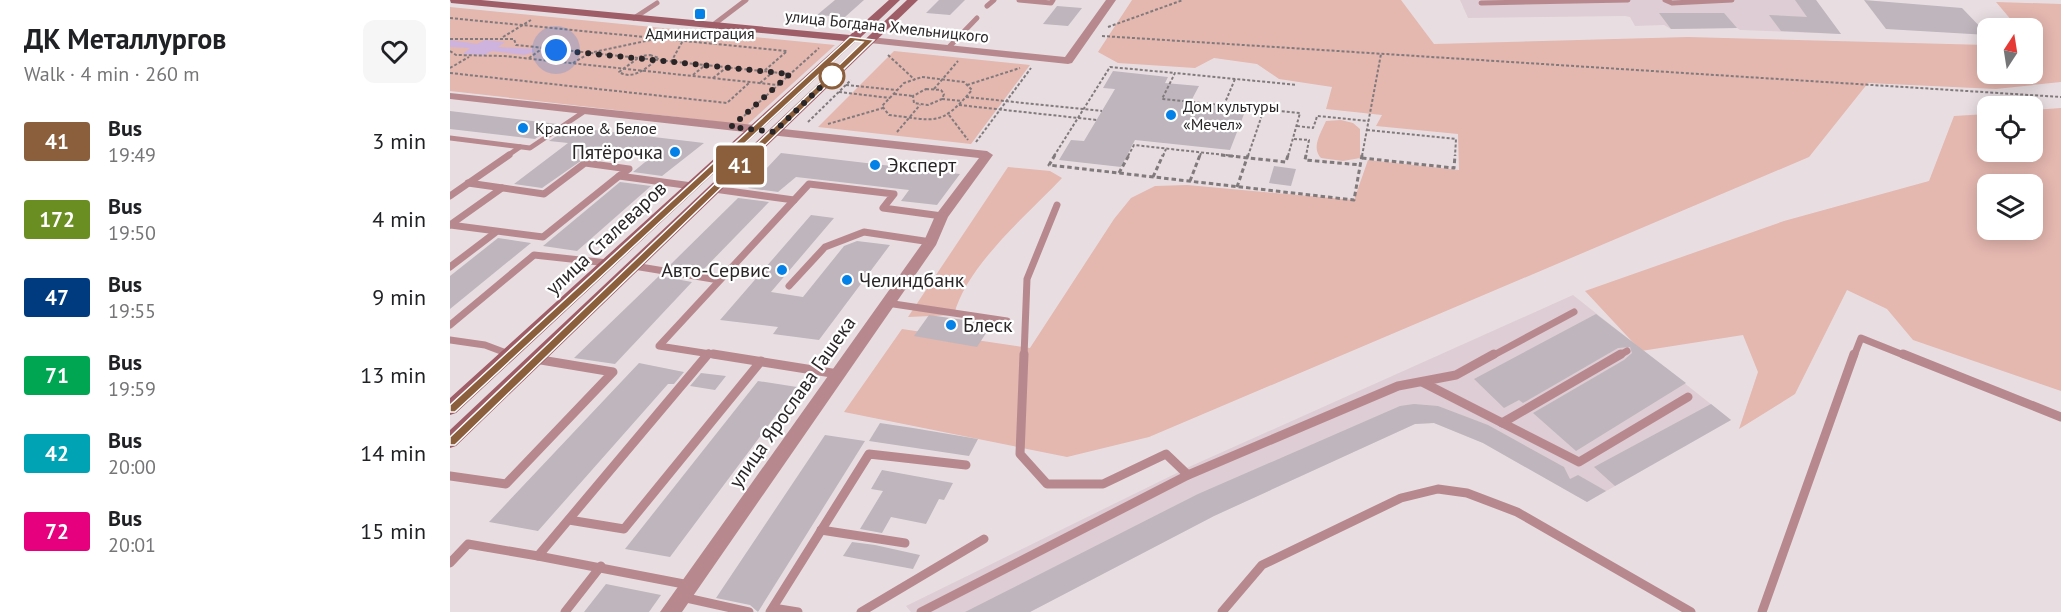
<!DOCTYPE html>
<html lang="en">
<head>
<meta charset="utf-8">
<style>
	body { margin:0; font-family:"PT Sans",sans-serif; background:#f6f6f6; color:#202124; height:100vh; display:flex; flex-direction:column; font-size:22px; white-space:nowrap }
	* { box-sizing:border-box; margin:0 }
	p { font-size:20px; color:#757577 }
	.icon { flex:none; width:33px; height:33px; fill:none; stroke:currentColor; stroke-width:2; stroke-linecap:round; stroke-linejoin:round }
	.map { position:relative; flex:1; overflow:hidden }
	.sheet { display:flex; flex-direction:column; background:#fff; width:450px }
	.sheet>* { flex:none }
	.badge { padding:0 12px; border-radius:4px; font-size:21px; line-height:39px }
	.needle { width:39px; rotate:12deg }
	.buttons { position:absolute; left:1527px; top:18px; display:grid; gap:12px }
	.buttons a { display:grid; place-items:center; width:66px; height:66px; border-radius:12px; background:#fff; box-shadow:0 3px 15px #0003; font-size:30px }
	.you { position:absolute; width:30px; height:30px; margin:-15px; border:4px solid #fff; border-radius:50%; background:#1a73e8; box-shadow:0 0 0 9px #1a73e833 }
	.map>.badge { position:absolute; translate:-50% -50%; box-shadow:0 0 0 3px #fff }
	.round { display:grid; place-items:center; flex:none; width:63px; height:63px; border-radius:12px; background:#f6f6f6 }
	.head { display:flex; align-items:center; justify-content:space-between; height:102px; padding:0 24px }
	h1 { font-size:28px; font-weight:600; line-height:45px }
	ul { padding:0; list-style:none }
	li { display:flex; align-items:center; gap:18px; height:78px; padding:0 24px }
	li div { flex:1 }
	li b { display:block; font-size:22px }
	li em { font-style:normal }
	li .badge { min-width:66px; font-weight:700; text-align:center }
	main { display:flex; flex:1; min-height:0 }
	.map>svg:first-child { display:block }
	.built { fill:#decdd4 }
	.green { fill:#e4b7af; fill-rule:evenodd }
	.water { fill:#cdb3de }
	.building { fill:#beb6bc }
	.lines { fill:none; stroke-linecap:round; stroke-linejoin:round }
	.path-far1 { stroke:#817a7d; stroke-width:2; stroke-dasharray:3 2; stroke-linecap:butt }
	.path { stroke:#817a7d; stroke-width:3; stroke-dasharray:4.5 3; stroke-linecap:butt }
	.lane-far2 { stroke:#b7898e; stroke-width:5 }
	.lane-far1 { stroke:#b7898e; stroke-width:7 }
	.lane { stroke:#b7898e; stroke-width:9 }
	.street { fill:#b7898e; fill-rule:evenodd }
	.secondary { fill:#9f5d67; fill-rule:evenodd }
	.line { fill:#8b5e3c; stroke:#fff; stroke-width:1.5 }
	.walk { stroke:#2a2628; stroke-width:6; stroke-dasharray:0 10.8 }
	.poi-dot { fill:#0481e7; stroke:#fff; stroke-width:2 }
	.stop-dot { fill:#fff; stroke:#8b5e3c; stroke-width:3 }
	.labels { text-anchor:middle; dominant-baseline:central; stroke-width:4.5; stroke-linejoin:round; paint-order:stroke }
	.far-street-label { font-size:16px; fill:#2a2628; stroke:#fff }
	.far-poi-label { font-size:16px; fill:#2a2628; stroke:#fff; text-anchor:start }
	.poi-label { font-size:20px; fill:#2a2628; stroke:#fff; text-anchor:start }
	.street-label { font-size:20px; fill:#2a2628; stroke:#fff }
</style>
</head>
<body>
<main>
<section class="sheet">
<div class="head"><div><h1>ДК Металлургов</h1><p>Walk · 4 min · 260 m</p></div><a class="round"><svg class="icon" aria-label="heart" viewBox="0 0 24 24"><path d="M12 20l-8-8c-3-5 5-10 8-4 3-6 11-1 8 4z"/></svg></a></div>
<ul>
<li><span class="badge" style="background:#8b5e3c;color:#fff">41</span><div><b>Bus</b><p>19:49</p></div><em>3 min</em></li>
<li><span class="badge" style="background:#6b8e23;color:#fff">172</span><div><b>Bus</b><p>19:50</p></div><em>4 min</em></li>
<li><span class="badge" style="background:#003b80;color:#fff">47</span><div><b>Bus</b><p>19:55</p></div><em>9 min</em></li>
<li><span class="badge" style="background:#00a651;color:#fff">71</span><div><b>Bus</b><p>19:59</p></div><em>13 min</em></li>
<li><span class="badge" style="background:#00a3b4;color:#fff">42</span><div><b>Bus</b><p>20:00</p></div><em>14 min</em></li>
<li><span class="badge" style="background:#e6007e;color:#fff">72</span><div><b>Bus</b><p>20:01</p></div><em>15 min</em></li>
</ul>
</section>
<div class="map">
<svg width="1611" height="612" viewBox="0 0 1611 612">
	<rect width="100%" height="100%" fill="#e8dee2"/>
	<g class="built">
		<path d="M1010 0H1366L1391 34 1290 30 1287 28 1221 29 1214 25 1185 26 1180 17 1175 16 1018 18Z"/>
		<path d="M1123 295 1281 420 1137 502 1033 443 984 423 965 424 764 516 580 612H461L456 606 741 466Z"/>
	</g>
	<g class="green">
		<path d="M682 0H951L984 44 1238 37 1537 45 1538 74H1582V28H1568L1546 2 1611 4V82L1546 89 1418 83 1359 157 699 437 617 457 394 412 452 329 580 348 664 219 681 198 705 186 737 185 904 200 918 160 1009 170 1008 134 926 126 932 115 876 109 882 87 829 79 807 64 764 58 745 68 668 63 648 52Z"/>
		<path d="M0 7 385 45 297 125 0 91Z"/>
		<path d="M444 51 580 65 521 144 368 127Z"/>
		<path d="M1611 108V391L1463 340 1437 309 1397 290 1345 394 1289 429 1308 372 1293 335 1191 351 1135 291 1334 221 1479 181 1504 116 1537 114 1538 152H1582L1583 110ZM1538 184H1582V230H1538Z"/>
		<path d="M891 120 903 123 910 129V158L893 161 871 158C861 147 871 133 876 121Z"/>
		<path d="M558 167 600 171 612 178C577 215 516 266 504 315L458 317Z"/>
	</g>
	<path class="water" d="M0 40 27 44 35 40 55 42 48 47 83 49 84 52 74 55 42 51 34 55 13 54 20 48 0 47Z"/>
	<g class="building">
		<path d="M385 0H414L395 17 367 15Z"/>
		<path d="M489 0H515L500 15 476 13Z"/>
		<path d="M1345 0H1366L1391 34 1331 31 1319 15 1357 17Z"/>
		<path d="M1414 0 1512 8 1538 35 1436 29Z"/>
		<path d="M607 6 632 8 618 26 593 24Z"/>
		<path d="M1209 13H1274L1287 28 1221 29Z"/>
		<path d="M663 71 718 77 715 83 749 86 740 103 796 109 780 150 685 140 671 167 609 160 621 140 634 141 665 89 653 88Z"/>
		<path d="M0 111 107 124 85 139 0 129Z"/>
		<path d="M120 127 254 143 212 176 183 172 200 158 145 151 92 188 64 184 118 143 99 141Z"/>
		<path d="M331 153 510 174 487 205 451 201 459 190 346 177 328 192 298 188Z"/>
		<path d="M824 166 846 169 841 186 819 183Z"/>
		<path d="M170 182 201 186 127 251 93 246Z"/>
		<path d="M288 198 319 202 252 271 219 266Z"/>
		<path d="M361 215 384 218 321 292 353 297 394 246 407 241 440 245 369 340 323 334 328 327 270 320Z"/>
		<path d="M48 238 81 243 0 309V276Z"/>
		<path d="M209 276 242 282 165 364 124 358Z"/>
		<path d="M1146 314 1236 383 1126 451 1083 413 1174 360 1182 353 1180 347 1168 348 1073 403 1069 400 1054 408 1024 379Z"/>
		<path d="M479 315 542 324 527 347 464 336Z"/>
		<path d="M189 363 234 372 224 384H218L88 531 39 522Z"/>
		<path d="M251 373 276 376 265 390 240 386Z"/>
		<path d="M308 381 347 387 220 557 175 549Z"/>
		<path d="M964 404 988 406 1038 425 1114 467 1120 479 1128 475 1156 491 1137 502 1033 443 984 423 965 424 764 516 580 612H515L748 494 950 406Z"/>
		<path d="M1261 404 1281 420 1165 486 1144 467Z"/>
		<path d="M430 423 463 428 528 439 519 456 419 441Z"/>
		<path d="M375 435 415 441 308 612 300 605 266 598Z"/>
		<path d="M432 470 503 483 494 500 489 499 476 524 441 517 432 533 410 529 433 491 421 489Z"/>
		<path d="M402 542 425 545 470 555 463 569 393 556Z"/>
		<path d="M156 584 211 595 199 612H134Z"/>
	</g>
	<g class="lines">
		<g class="path-far1">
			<path d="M0 18 337 51 313 72"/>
			<path d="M658 27 733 0"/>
			<path d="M652 36 1611 97"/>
			<path d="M53 37 81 20"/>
			<path d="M0 39H64L66 45 340 74"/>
			<path d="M0 51 6 55 54 56 328 85"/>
			<path d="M144 52 205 39"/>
			<path d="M200 55 209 58C197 67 184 81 169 72L191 56Z"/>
			<path d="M438 55 465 80"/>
			<path d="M79 58 93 48"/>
			<path d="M104 60 118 51"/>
			<path d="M221 62 236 35"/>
			<path d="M123 63 138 54"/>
			<path d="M0 68 19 57"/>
			<path d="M0 73 277 103 300 82"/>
			<path d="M243 75 254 66"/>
			<path d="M472 77 514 82 522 90C490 128 485 120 439 115L432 106 454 83Z"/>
			<path d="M263 78 276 68"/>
			<path d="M310 83 322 73"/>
			<path d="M396 85 447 90"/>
			<path d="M517 85 570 68"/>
			<path d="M476 89 491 90 494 94 492 99 478 105 464 103 463 96Z"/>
			<path d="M484 89 508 61"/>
			<path d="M389 92 440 98"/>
			<path d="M444 94 463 96"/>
			<path d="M516 97 652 111"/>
			<path d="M492 99 512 101"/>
			<path d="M509 105 647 120"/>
			<path d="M774 105 785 79"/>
			<path d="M499 115 518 140"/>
			<path d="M294 116 369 48"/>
			<path d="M866 120 867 116 919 121"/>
			<path d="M358 122 401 80"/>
			<path d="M378 124 433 108"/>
			<path d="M847 126 863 128 866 120"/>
			<path d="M917 130 1006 139 1005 156"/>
			<path d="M447 132 470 105"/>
			<path d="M844 139 859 140 856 156"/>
			<path d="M526 142 581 68"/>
			<path d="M604 156 660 67 725 73"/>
			<path d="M678 156 684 145 784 156"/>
			<path d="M713 156 716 149"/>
			<path d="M750 156 751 153"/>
			<path d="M798 156 814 109"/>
			<path d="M838 156 850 113 712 99 725 73 847 85"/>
			<path d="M912 156 931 54"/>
		</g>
		<g class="path">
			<path d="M605 155 599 165 904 200 912 155"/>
			<path d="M771 155 836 162 838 155"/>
			<path d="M856 155 855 160 911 165"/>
			<path d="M912 158 1004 168 1005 155"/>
			<path d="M669 173 679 155"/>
			<path d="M703 177 713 155"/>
			<path d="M740 181 750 155"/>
			<path d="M787 187 798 155"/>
		</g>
		<g class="lane-far2">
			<path d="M569 0 601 3 603 0"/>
			<path d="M1215 0 1222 3 1282 0"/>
			<path d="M1031 3 1178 0"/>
			<path d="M537 6 544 0"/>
			<path d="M184 18 207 3"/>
			<path d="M263 25 296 0"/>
			<path d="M498 48 527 18"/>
			<path d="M0 138 80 148 135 111"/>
			<path d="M57 156 70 147"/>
		</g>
		<g class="lane-far1">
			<path d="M18 183 94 194 135 163 179 169 169 176 242 186"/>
			<path d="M264 189 344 200"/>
			<path d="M0 196 59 155"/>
			<path d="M0 225 93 237 169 176"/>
			<path d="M0 225 52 188"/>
			<path d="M184 266 269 280"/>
			<path d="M0 267 46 232"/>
			<path d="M339 286 375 247 414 232 481 242"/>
			<path d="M437 303 557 321"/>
			<path d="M0 325 84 255 158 263"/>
			<path d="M0 340 35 345 59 354"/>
			<path d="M257 356 259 353"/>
			<path d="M273 356 209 346 359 184 444 194 433 208 492 216"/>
			<path d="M574 356 577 279 607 205"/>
			<path d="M1042 356 1124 312"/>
			<path d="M1168 356 1177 351"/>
			<path d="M1404 356 1411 338 1456 356"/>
		</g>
		<g class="lane">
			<path d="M263 354 388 374"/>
			<path d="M574 354 570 454 597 484H653L716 454 738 475"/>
			<path d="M1453 354 1611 417"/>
			<path d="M972 382 1129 462 1238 397"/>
			<path d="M1052 423 1171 354"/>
			<path d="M0 476 56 484 163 372 85 359"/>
			<path d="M119 520 174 529 311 361"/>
			<path d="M371 530 455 543"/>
			<path d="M88 556 239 585"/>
			<path d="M0 563 18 544 88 556 258 354"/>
			<path d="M232 597 299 612"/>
			<path d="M323 608 348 612"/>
			<path d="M115 612 151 566"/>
			<path d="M320 612 419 454 516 465"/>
			<path d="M411 612 534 539"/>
			<path d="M471 612 738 475 948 386 1006 375 1044 354"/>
			<path d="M772 612 812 565 951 498 988 489 1017 493 1067 512 1241 612"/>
			<path d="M1312 612 1404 354"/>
		</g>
		<g class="street">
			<path d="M656 0H666L622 63 618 64 420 43 415 40 420 37 615 57Z"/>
			<path d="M0 93 304 125 310 129 304 133 0 99Z"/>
			<path d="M324 128 537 151 543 155 498 217 486 245 232 612H210L474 241 485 216 529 158 320 135V129Z"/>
		</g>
		<g class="secondary">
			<path d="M0 0H31L400 35 439 0H450L411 37V41L405 42 6 413 0 415V398L394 41 1 3Z"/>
			<path d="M457 0H468L6 446 0 448V430Z"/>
		</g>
	</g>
	<path class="line" d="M400 37 424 40 5 445H0V437L413 42 405 41 5 412H0V405Z"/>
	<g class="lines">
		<path class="walk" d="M106 50 340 74 281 127 324 132 382 76"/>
	</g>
	<g class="poi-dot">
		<rect x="244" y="8" width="12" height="12" rx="3"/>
		<circle cx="721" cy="115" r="6"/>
		<circle cx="73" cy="128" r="6"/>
		<circle cx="225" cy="152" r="6"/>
		<circle cx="425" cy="165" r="6"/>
		<circle cx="332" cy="270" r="6"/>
		<circle cx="397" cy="280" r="6"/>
		<circle cx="501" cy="325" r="6"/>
	</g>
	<circle class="stop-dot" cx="382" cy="76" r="12"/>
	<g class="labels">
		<g class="far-street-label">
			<text transform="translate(437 26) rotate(6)">улица Богдана Хмельницкого</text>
		</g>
		<g class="far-poi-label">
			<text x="250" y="33" text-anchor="middle">Администрация</text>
			<text x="733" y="106">Дом культуры<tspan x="733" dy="18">«Мечел»</tspan></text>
			<text x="85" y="128">Красное &amp; Белое</text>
		</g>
		<g class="poi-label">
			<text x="213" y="152" text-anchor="end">Пятёрочка</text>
			<text x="437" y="165">Эксперт</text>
			<text x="320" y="270" text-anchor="end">Авто-Сервис</text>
			<text x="409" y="280">Челиндбанк</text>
			<text x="513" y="325">Блеск</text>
		</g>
		<g class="street-label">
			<text transform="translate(156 238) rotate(-43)">улица Сталеваров</text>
			<text transform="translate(342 402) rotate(-55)">улица Ярослава Гашека</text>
		</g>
	</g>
</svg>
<div class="buttons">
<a><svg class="needle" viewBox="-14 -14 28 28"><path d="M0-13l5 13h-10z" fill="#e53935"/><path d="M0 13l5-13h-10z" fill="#757577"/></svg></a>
<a><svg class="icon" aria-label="locate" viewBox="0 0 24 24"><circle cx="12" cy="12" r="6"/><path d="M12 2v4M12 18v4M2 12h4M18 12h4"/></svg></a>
<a><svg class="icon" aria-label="layers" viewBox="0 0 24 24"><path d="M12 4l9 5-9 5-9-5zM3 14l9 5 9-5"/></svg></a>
</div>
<div class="you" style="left:106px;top:50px"></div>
<b class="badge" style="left:290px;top:165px;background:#8b5e3c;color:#fff">41</b>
</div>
</main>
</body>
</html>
